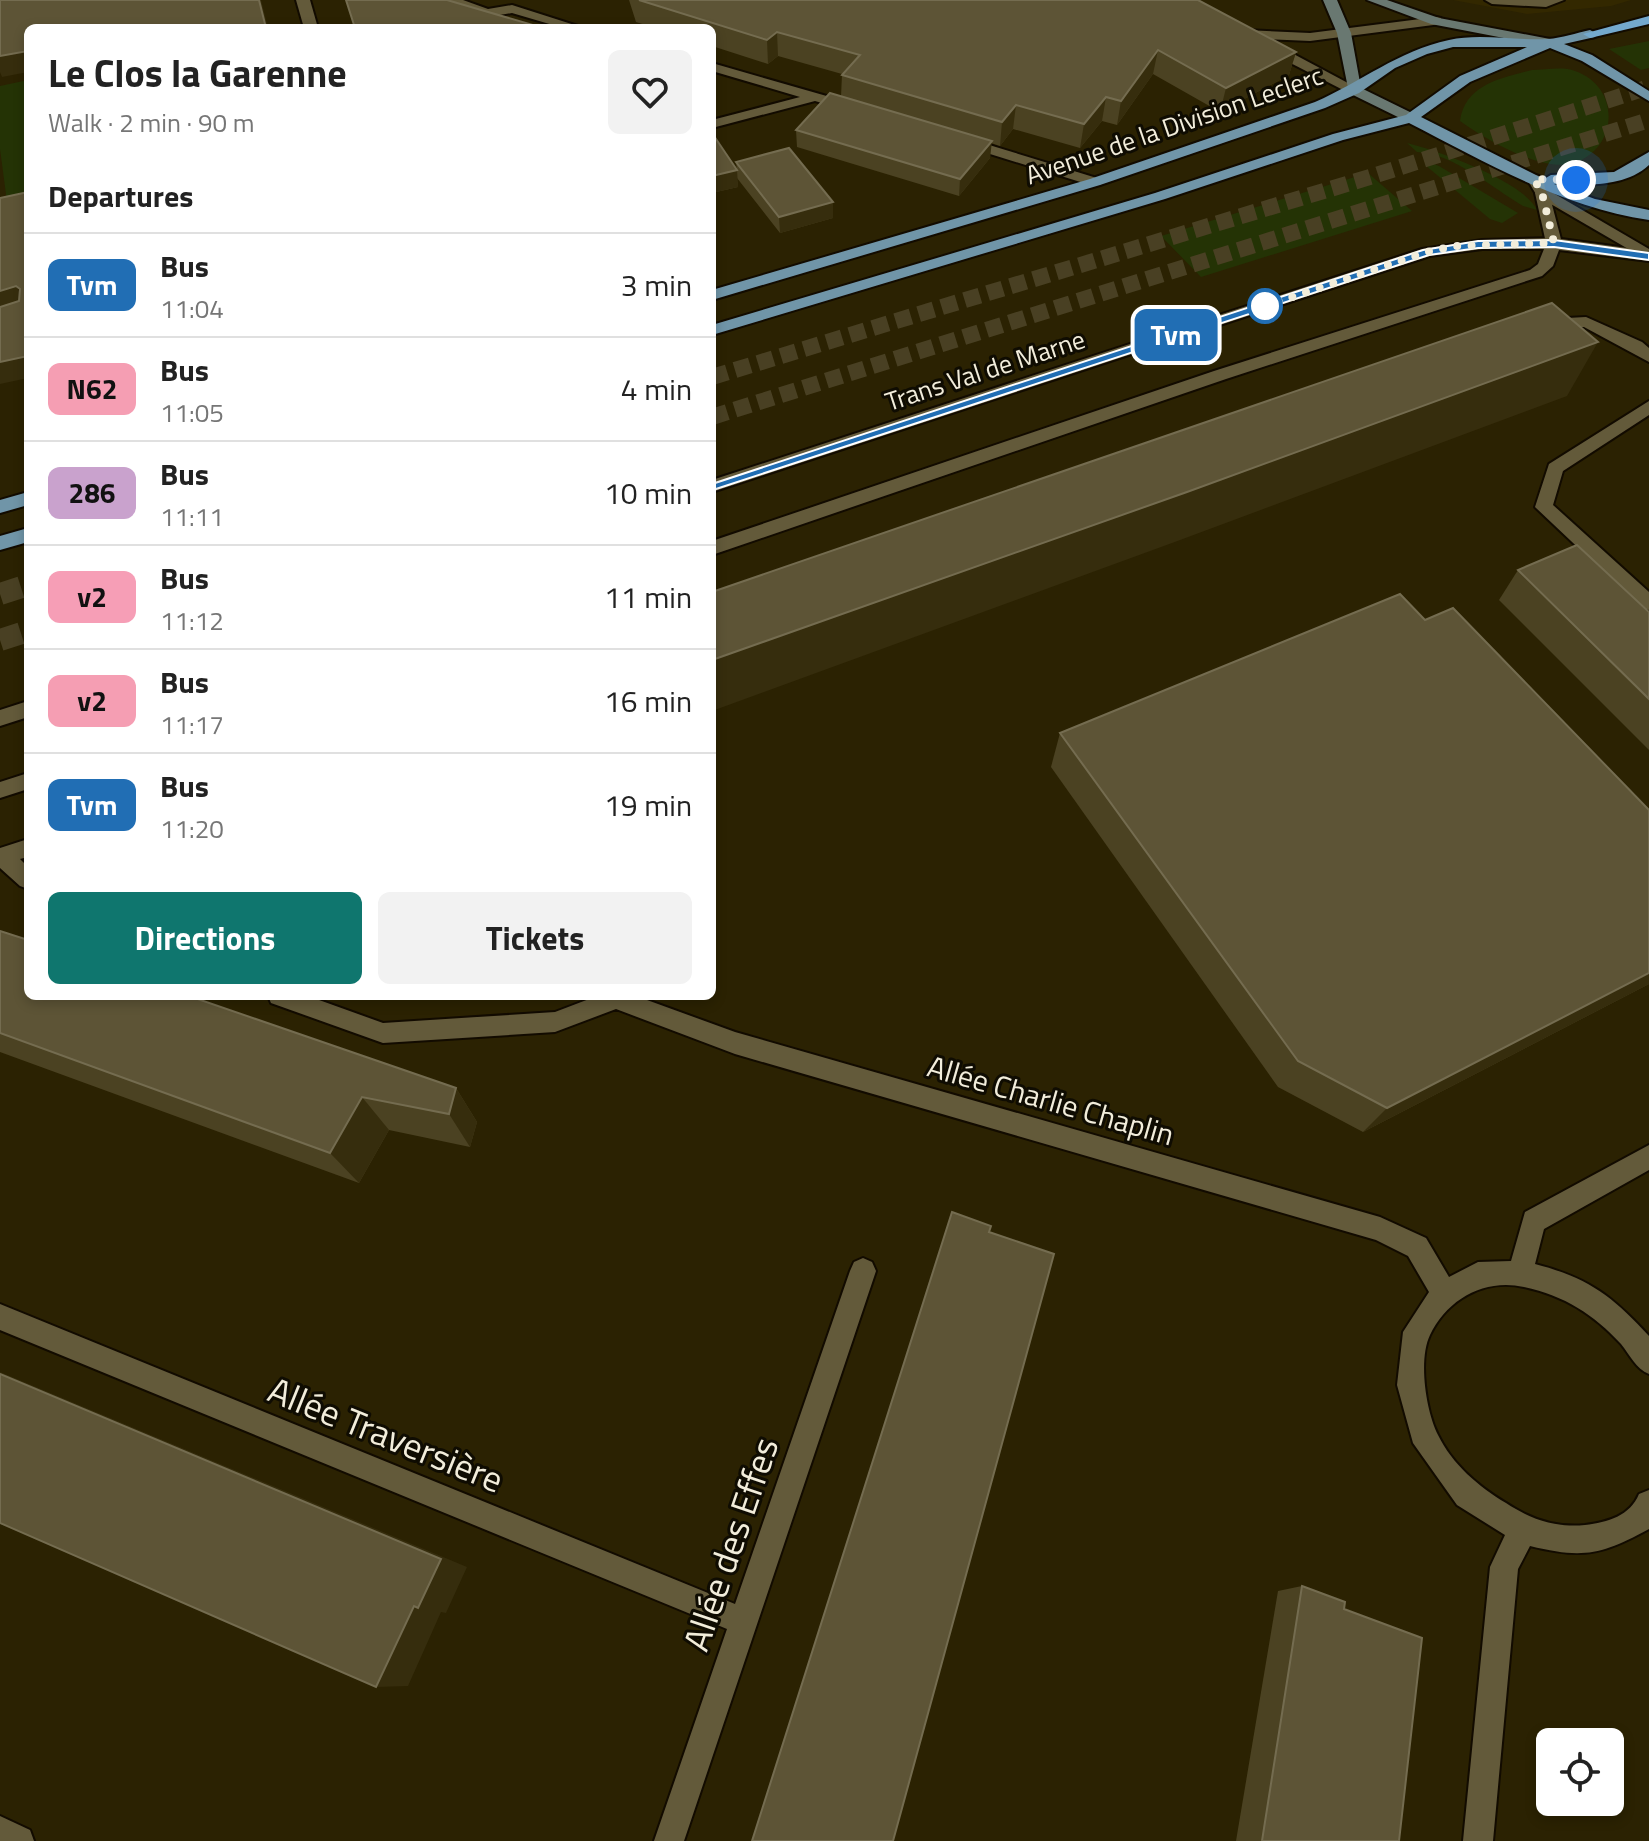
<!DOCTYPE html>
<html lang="en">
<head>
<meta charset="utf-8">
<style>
	body { margin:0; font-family:"Titillium Web",sans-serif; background:#f2f2f2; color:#222; height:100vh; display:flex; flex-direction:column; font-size:30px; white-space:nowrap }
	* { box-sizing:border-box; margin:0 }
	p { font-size:26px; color:#767676 }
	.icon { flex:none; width:44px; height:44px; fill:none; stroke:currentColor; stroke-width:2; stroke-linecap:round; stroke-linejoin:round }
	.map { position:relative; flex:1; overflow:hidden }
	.panel { position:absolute; left:24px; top:24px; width:692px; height:976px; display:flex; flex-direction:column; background:#fff; border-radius:12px; box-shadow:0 4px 12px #0003 }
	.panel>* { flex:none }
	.badge { padding:0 16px; border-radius:12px; font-size:28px; line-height:52px }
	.tools { position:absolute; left:1536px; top:1728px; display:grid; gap:16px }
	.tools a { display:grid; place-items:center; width:88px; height:88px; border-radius:12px; background:#fff; box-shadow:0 4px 12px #0003; font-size:40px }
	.you { position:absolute; width:40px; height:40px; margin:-20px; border:6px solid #fff; border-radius:50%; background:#1a73e8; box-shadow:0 0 0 12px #1a73e833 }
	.map>.badge { position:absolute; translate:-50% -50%; box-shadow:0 0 0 4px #fff }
	h2 { padding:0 24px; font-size:30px; line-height:72px }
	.round { display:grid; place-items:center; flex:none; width:84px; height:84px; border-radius:12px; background:#f2f2f2 }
	.overview { display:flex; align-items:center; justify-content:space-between; height:136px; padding:0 24px }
	h1 { font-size:38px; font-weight:700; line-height:60px }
	.button { display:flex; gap:16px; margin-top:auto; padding:16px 24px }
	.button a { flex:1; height:92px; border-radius:12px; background:#0f766e; color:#fff; font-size:32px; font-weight:700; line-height:92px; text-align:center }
	.button a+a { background:#f2f2f2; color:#222 }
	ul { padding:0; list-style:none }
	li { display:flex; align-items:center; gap:24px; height:104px; padding:0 24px; border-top:2px solid #e0e0e0 }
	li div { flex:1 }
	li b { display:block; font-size:30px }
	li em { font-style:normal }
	li .badge { min-width:88px; font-weight:700; text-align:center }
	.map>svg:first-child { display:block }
	.built { fill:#332800 }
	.green { fill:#243305 }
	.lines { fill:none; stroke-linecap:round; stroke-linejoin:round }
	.motorway-tunnel-far1 { stroke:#494023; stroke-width:16; stroke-dasharray:16 8; stroke-linecap:butt }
	.motorway-tunnel { stroke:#494023; stroke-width:22; stroke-dasharray:22 11; stroke-linecap:butt }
	.service-casing { stroke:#120b00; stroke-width:4 }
	.minor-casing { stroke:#120b00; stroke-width:4 }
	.tertiary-casing { stroke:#120b00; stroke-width:4 }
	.secondary-casing { stroke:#120b00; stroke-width:4 }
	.primary-casing { stroke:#120b00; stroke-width:4 }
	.trunk-casing { stroke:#120b00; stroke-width:4 }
	.service { fill:#635a3a; fill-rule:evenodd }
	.minor { fill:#635a3a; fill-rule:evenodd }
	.tertiary { fill:#635a3a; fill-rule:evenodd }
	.secondary { fill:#697871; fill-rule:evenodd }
	.primary { fill:#7095a8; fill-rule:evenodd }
	.trunk { fill:#74a9cd; fill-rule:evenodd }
	.wall { fill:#4b4222 }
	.shaded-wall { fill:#362d0d }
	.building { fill:#5d5436; stroke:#746c50; stroke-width:2 }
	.line { fill:#216eb4; stroke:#fff; stroke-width:2 }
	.walk { stroke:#f2eddb; stroke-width:8; stroke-dasharray:0 14.4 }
	.stop-dot { fill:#fff; stroke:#216eb4; stroke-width:4 }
	.labels { text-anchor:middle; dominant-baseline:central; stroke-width:6; stroke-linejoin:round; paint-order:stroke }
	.far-street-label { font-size:26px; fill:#f2eddb; stroke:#0f0c02 }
	.street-label { font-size:30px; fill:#f2eddb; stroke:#0f0c02 }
	.near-street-label { font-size:36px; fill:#f2eddb; stroke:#0f0c02 }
</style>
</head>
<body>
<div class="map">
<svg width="1649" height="1841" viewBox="0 0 1649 1841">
	<rect width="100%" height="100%" fill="#2b2202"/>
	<path class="built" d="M1453 0H1631L1611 6 1527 14Z"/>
	<g class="green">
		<path d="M1649 41V68L1641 70 1609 49Z"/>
		<path d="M1532 70C1545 70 1563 66 1575 71 1621 87 1619 148 1574 163 1542 173 1485 139 1460 121 1465 85 1500 78 1532 70Z"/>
		<path d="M28 80V214L9 217 0 149V86Z"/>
		<path d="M1407 143C1439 151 1523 181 1537 210L1523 206C1491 187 1454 154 1417 152Z"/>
		<path d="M1429 162 1439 166 1518 213 1502 223 1490 219 1425 165Z"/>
		<path d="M1368 173 1412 211 1201 277 1161 236Z"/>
	</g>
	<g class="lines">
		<g class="motorway-tunnel-far1">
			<path d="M712 377 1373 176 1649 87"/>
			<path d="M712 417 1649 120"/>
		</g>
		<g class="motorway-tunnel">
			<path d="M0 594 28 585"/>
			<path d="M0 640 28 631"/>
		</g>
		<g class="service-casing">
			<g id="service">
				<path d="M1485 0H1564L1546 7 1492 4Z"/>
				<path d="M1554 238 1649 251V261L1559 250 1553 266 1542 276 1226 379 712 555V541L1214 371 1530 270 1538 264 1544 249H1482L1430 256 712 492V480L1422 249 1482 240Z"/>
				<path d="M28 701V717L0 726V710Z"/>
				<path d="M28 773V789L0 798V782Z"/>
			</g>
		</g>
		<g class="minor-casing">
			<g id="minor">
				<path d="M296 0H310L318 28H304Z"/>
				<path d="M443 0H463L488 9 512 5 584 28H563L512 13 487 17Z"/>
				<path d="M712 63 858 105 860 108 853 112 815 101 712 128V120L800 97 712 71Z"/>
				<path d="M963 137 1100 179 1102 182 1100 185H1090L958 144 956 141Z"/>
				<path d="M1542 189 1549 193 1562 243 1559 246 1554 248 1546 243 1535 193Z"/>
				<path d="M1586 317 1642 342 1649 348V362L1584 327 1548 329 1540 324 1548 319Z"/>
				<path d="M1649 401V415L1563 471 1553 505 1649 592V610L1642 608 1535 507 1549 464Z"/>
				<path d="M28 839V857L20 859 28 867V889L20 886 0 868V848Z"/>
				<path d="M268 996H308L383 1023 555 1012 597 996H636L735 1032 1380 1217 1426 1238 1449 1277 1478 1262 1511 1261 1525 1212 1649 1145V1170L1544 1229 1535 1264C1589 1278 1612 1296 1649 1336V1374C1636 1369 1630 1355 1621 1344 1593 1314 1565 1296 1524 1287 1485 1278 1447 1299 1430 1335 1418 1360 1426 1411 1438 1435 1452 1464 1479 1487 1506 1503 1530 1519 1556 1528 1585 1525 1608 1522 1630 1516 1639 1494L1649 1490V1529C1601 1555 1583 1559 1530 1546L1518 1569 1493 1841H1463L1490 1567 1505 1535 1457 1505 1413 1443 1397 1385 1403 1332 1429 1292 1408 1256 1376 1240 735 1054 616 1009 555 1032 383 1043 271 1003Z"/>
				<path d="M863 1258 872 1262 876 1271 684 1841H654L727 1629 0 1330V1304L735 1604 850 1271 854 1262Z"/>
				<path d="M0 1816 30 1830 34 1841H0Z"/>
			</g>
		</g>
		<g class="tertiary-casing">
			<g id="tertiary">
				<path d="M1436 17 1441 18V24L1310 41 1245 38 1238 34 1245 30 1310 33Z"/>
				<path d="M1263 43H1273L1361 90 1349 93 1263 49Z"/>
				<path d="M1534 175 1539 176 1548 190 1649 249V261L1537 196 1527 179Z"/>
			</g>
		</g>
		<g class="secondary-casing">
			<g id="secondary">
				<path d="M1323 0H1337L1351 33 1361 88 1416 115V121H1406L1349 93 1337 33Z"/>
				<path d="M1367 0H1387L1439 18 1550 39 1557 43 1550 47 1431 24Z"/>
			</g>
		</g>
		<g class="primary-casing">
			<g id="primary">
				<path d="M1590 30 1597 34 1595 37 1564 44 1592 55 1649 91V101L1582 61 1550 48 1470 82 1421 117 1544 179 1551 175 1614 172 1649 152V165C1624 188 1585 185 1554 184L1595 199 1649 210V220C1562 207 1487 163 1409 123L1343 140 1165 199 712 335V325L1155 193 1333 134 1406 115 1460 76 1527 47H1453L1427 54 1395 68 1359 93 1325 108 1100 185 712 300V290L1090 179 1315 102C1361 82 1398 51 1449 40 1480 33 1516 41 1548 39 1562 38 1576 33 1590 30Z"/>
				<path d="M28 492V505L0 513V500Z"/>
				<path d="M28 528V542L0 550V536Z"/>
			</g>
		</g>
		<g class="trunk-casing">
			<path id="trunk" d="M1649 16V24L1590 38 1583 34Z"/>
		</g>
		<use href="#service" class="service"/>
		<use href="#minor" class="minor"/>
		<use href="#tertiary" class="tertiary"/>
		<use href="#secondary" class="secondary"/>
		<use href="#primary" class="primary"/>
		<use href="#trunk" class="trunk"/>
	</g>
	<g class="wall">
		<path d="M629 0H1198L1296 52 1289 75 1220 112 1153 74 1117 125 1102 121 1080 148 1013 129 1000 146 991 143 990 158 959 196 797 147 796 130 841 97 842 74 778 56 768 64 712 46V28H655L636 22Z"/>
		<path d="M712 133 737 170 736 162 833 218 780 233 737 178 738 187 712 193Z"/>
		<path d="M1518 570 1649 612V750L1499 600Z"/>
		<path d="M1425 620 1649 810V984L1363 1132 1278 1087 1051 767 1060 733Z"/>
		<path d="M0 931 456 1088 477 1122 470 1147 389 1130 359 1183 0 1052Z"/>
		<path d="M1302 1586 1344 1609 1399 1841H1236L1278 1591Z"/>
	</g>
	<g class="shaded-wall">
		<path d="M259 0H261L268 28H266Z"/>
		<path d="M777 32 778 56 768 64 767 40Z"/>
		<path d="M1158 50 1153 74 1117 125 1121 101Z"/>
		<path d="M28 51V72L2 77 0 72V56Z"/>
		<path d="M1296 52 1289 75 1220 112 1226 88Z"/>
		<path d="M1106 97 1102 121 1080 148 1084 124Z"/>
		<path d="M1016 105 1013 129 1000 146 1002 122Z"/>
		<path d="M992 141 990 158 959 196 960 179Z"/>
		<path d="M737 170 738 187 712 193V176Z"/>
		<path d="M833 202V218L780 233 779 217Z"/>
		<path d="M16 286 27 305 0 314V291Z"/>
		<path d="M1598 342 1567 396 1172 543 712 711V660Z"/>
		<path d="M28 356V378L0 384V362Z"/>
		<path d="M1649 973V984L1363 1132 1387 1108Z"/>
		<path d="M456 1088 477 1122 470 1147 449 1114Z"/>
		<path d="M362 1097 389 1130 359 1183 330 1153Z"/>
		<path d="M0 1372 467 1567 446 1613 441 1612 408 1686 376 1687 0 1374Z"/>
	</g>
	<g class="building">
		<path d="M0 0H259L266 28H28V51L0 56Z"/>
		<path d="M346 0H447L543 28H355Z"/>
		<path d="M639 0H1198L1296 52 1226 88 1158 50 1121 101 1106 97 1084 124 1016 105 1002 122 842 75 860 55 777 32 767 40Z"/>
		<path d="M830 93 992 141 960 179 796 130Z"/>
		<path d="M712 133 737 170 712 176Z"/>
		<path d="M789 148 833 202 779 217 736 162Z"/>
		<path d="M28 192V356L0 362V307L19 301 20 289 16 286 0 291V198Z"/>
		<path d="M1552 303 1598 342 1187 492 712 660V592Z"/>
		<path d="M1577 545 1649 612V699L1518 570Z"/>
		<path d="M1400 594 1425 620 1453 608 1649 810V973L1387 1108 1298 1061 1060 733Z"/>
		<path d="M0 931 28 940V996H189L456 1088 449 1114 362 1097 330 1153 0 1033Z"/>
		<path d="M952 1212 991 1226 989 1232 1054 1254 893 1841H752Z"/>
		<path d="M0 1374 441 1559 418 1608 414 1606 376 1687 0 1523Z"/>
		<path d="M1302 1586 1345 1602 1344 1609 1422 1638 1399 1841H1262Z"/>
	</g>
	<path class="line" d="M1554 240 1649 253V260L1554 247 1478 248 1429 255 716 489 712 491 706 486 1423 250 1478 241Z"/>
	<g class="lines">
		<path class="walk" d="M1265 306 1427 252 1455 246 1554 243 1542 193 1534 179 1576 180"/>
	</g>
	<circle class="stop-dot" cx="1265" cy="306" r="16"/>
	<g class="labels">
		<g class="far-street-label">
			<text transform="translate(1174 125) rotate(-19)">Avenue de la Division Leclerc</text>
			<text transform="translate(985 370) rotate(-18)">Trans Val de Marne</text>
		</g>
		<g class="street-label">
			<text transform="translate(1051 1100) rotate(16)">Allée Charlie Chaplin</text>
		</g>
		<g class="near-street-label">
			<text transform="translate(386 1434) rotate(22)">Allée Traversière</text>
			<text transform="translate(730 1544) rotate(-71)">Allée des Effes</text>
		</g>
	</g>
</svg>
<div class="tools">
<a><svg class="icon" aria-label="locate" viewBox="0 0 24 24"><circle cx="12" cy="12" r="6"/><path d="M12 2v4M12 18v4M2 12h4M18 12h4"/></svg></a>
</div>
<div class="you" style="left:1576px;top:180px"></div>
<b class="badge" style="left:1176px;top:335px;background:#216eb4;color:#fff">Tvm</b>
<section class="panel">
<div class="overview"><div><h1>Le Clos la Garenne</h1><p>Walk · 2 min · 90 m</p></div><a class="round"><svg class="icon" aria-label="heart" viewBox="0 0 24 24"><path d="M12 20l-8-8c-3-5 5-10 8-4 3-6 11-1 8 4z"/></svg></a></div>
<h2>Departures</h2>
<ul>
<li><span class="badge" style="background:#216eb4;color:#fff">Tvm</span><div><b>Bus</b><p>11:04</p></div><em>3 min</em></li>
<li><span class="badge" style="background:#f59eb3;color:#111">N62</span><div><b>Bus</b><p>11:05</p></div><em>4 min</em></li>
<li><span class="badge" style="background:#c9a2cd;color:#111">286</span><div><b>Bus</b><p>11:11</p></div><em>10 min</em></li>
<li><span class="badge" style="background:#f69eb6;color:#111">v2</span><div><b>Bus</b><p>11:12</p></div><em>11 min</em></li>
<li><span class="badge" style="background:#f59eb3;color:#111">v2</span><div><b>Bus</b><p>11:17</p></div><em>16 min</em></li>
<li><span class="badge" style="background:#216eb4;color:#fff">Tvm</span><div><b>Bus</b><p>11:20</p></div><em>19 min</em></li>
</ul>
<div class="button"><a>Directions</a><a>Tickets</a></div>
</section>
</div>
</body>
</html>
